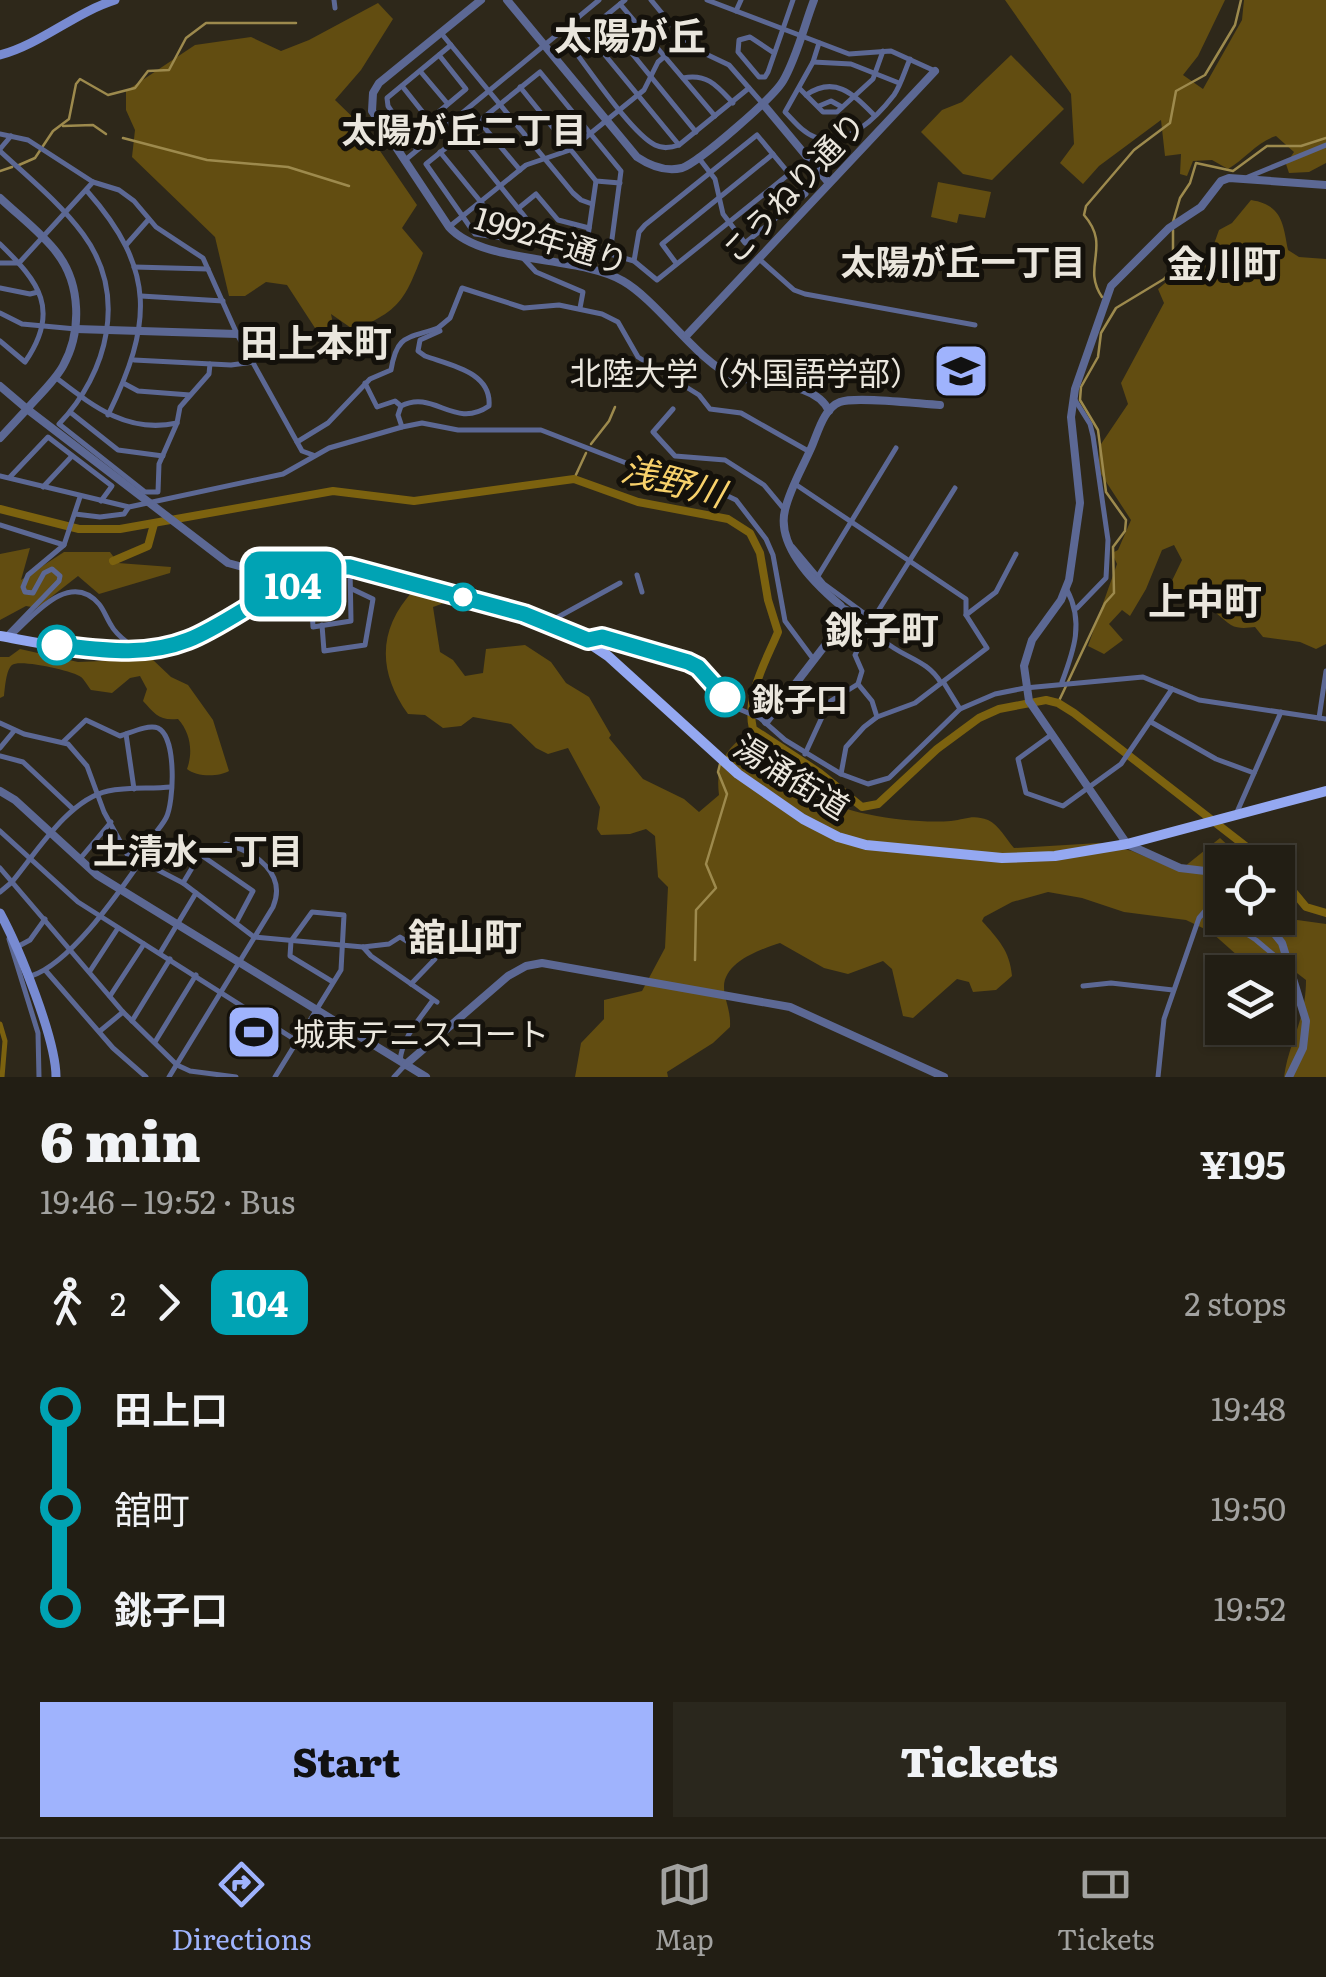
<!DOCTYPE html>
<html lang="en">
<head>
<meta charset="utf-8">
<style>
	body { margin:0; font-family:Literata,"Noto Sans JP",serif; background:#2a271d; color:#f1f3f6; height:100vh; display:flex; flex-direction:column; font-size:38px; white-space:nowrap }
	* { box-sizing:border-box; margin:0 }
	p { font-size:32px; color:#a2a2a0 }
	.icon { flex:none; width:55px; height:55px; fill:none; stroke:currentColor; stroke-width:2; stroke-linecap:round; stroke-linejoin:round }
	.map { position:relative; height:1077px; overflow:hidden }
	.side { display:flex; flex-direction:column; background:#221e14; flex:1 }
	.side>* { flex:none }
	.badge { padding:0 20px; border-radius:15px; font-size:35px; line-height:65px }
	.buttons { position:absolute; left:1205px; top:845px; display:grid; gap:20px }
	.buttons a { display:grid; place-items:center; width:90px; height:90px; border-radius:0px; background:#221e14; box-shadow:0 2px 8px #0004,0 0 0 2px #3f3c34; font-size:50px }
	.map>.badge { position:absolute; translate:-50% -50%; box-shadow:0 0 0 5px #fff }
	.legs { display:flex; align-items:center; gap:15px; height:110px; padding:0 40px; font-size:32px }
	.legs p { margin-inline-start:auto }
	.summary { display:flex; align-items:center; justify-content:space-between; height:170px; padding:0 40px }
	h1 { font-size:55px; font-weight:800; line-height:75px }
	.primary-button { display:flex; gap:20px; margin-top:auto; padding:20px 40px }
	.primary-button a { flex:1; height:115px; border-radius:0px; background:#9fb3fd; color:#111; font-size:40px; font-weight:800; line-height:115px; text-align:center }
	.primary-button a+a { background:#2a271d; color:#f1f3f6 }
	ul { padding:0 40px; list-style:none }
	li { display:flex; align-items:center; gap:35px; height:100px; font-size:38px }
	li i { display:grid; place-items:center; width:15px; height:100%; margin:0 12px; background:currentColor }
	li i::after { content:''; width:25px; height:25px; margin:-12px; border:8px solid; border-radius:50%; background:#221e14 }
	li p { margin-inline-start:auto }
	li:first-child i { background:linear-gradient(#0000 50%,currentColor 0) }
	li:last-child i { background:linear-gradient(currentColor 50%,#0000 0) }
	.tab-bar { display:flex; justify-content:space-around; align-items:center; height:140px; border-top:2px solid #3f3c34; background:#221e14; font-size:28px; color:#a2a2a0 }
	.tab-bar a { display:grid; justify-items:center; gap:5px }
	.tab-bar .current { color:#9fb3fd }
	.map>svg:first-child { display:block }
	.green { fill:#624d11 }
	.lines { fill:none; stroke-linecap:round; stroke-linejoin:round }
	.stream { stroke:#9d8a4d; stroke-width:2.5 }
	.canal { stroke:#7c620f; stroke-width:5 }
	.river { stroke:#7c620f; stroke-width:8 }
	.minor { stroke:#5c6894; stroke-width:5 }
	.tertiary { stroke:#5c6894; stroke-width:8 }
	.secondary { stroke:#788bd2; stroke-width:9 }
	.primary { stroke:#94a8f1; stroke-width:10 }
	.line-1-casing { stroke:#fff; stroke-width:22 }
	.line-1 { stroke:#00a3b4; stroke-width:15 }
	.stop-1-dot { fill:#fff; stroke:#00a3b4; stroke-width:5 }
	.labels { text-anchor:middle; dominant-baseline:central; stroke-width:10; stroke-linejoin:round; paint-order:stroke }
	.street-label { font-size:32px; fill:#eae6dd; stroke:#14110b }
	.poi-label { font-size:32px; fill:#eae6dd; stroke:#14110b; text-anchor:end }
	.stop-label { font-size:32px; font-weight:bold; fill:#eae6dd; stroke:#14110b; text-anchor:start }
	.neighbourhood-label { font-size:35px; font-weight:bold; fill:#eae6dd; stroke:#14110b }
	.water-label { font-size:35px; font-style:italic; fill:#f8d16b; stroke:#14110b }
	.quarter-label { font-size:38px; font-weight:bold; fill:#eae6dd; stroke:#14110b }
</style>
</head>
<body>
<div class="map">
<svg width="1326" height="1077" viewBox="0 0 1326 1077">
	<rect width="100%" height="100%" fill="#2e281a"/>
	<g class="green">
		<path d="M1005 0H1225L1198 56 1183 75 1203 89 1242 20 1244 0H1326V163L1309 172 1289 173 1286 164 1294 152 1276 136C1257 142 1245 159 1228 169L1212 160 1193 161 1187 176 1180 174 1181 154 1165 156 1161 120 1099 166 1083 184 1060 163 1074 144 1071 94Z"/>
		<path d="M378 3 393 19 361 70 335 100 365 129 417 205 402 228 423 253C405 299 401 310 354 330L331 314 335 334 315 328 287 285 266 282 245 296H229L215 237 132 157 135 130 126 110V91L195 45 251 37 281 51 309 40Z"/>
		<path d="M1011 55 1064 109 992 180 963 174 921 132 942 110 962 102Z"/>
		<path d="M938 182 991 192 985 218 959 214 957 223 931 217Z"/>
		<path d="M1251 200C1282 205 1283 223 1288 250L1299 257 1326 259V644L1316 649 1300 642 1263 637 1255 627C1247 628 1238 629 1231 625 1222 619 1216 611 1205 606 1191 599 1180 599 1168 589L1182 560 1174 545 1162 550 1146 589 1130 616 1122 610 1109 624 1123 640 1104 654 1088 646 1117 564 1112 553 1118 550 1131 520 1099 471V447L1128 404 1121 383 1164 303 1158 289 1189 263 1195 267 1209 258 1219 230 1232 223Z"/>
		<path d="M30 548 21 580 64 552H110L118 563 171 567 170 573 99 594 78 576 37 608 26 606 0 620V554Z"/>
		<path d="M414 590 450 601 433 607 440 652 453 660 465 676 483 673 486 649 525 645 551 662 566 683 589 697 611 735 609 738 643 779 684 799 699 812 719 795C716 771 721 755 740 739 779 741 783 772 810 792 841 815 913 824 951 821 966 819 973 814 988 820 999 825 1006 839 1014 848L1099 843 1132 851 1179 871 1220 838 1246 862H1222V918H1278V912L1283 918 1326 924V1077H1284C1289 1041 1306 1020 1306 980L1293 970 1278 980V972H1256L1211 932 1186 920 1124 912 1082 898 1048 892 1012 902 984 917 982 921C998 939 1010 951 1012 976L996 990 973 992 969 982 957 979 913 1018 903 1016 892 969 883 961 848 974 824 968 780 943C761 949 724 962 724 987 724 1000 731 1009 730 1027L713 1043 667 1072 668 1077H575L581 1043 604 1019V1000L642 991 665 948 668 887 658 877 655 836 646 829 630 834 601 835 597 829 600 807 568 748 548 754 536 748 511 724 473 717 461 726 443 728 425 715 408 714C377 671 378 628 414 590Z"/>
		<path d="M20 649 78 662 152 659 171 677 188 685 213 720 229 771C219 777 196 777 187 769 193 753 191 733 178 719 159 721 155 714 143 701L147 689 140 676 130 678 112 693 91 690C90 689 83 678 81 677 73 671 20 659 12 665 6 670 5 688 4 696L0 698V657H9Z"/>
	</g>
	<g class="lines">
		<g class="stream">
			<path d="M63 126 93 125 106 134"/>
			<path d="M123 138 207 160 288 167 349 186"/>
			<path d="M19 165 35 158 53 131 69 119 76 84 80 79 108 95 135 88 148 71 169 70 186 38 206 23H296"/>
			<path d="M0 171 12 167"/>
			<path d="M1173 222 1180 198 1190 183 1196 163 1233 171 1267 146H1301L1326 138"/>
			<path d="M1102 297C1081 266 1112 247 1084 215L1086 206 1134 150 1170 123 1176 91 1205 75 1235 25 1241 0"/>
			<path d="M591 444 609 421 615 407"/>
			<path d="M574 479 586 453"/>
			<path d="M1058 703 1105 603 1114 593 1113 547 1125 531 1126 520 1106 492 1098 430 1080 400 1081 387 1098 357 1101 333 1116 308 1164 279 1173 268V230"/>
			<path d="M726 758 755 753 758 743 753 729"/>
			<path d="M695 960 696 910 716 888 706 864 727 794 718 772 720 764"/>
		</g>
		<path class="canal" d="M0 1024 5 1041 2 1077"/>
		<g class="river">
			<path d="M0 509 79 529H120L333 491 414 501 574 479 638 502 728 519 750 533 760 553 768 600 778 632C766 661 745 696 753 729L820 773 862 807 878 804 937 749 979 718 999 709 1046 700 1058 703 1074 713 1266 862"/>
			<path d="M113 561 148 546 154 524"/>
			<path d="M1278 873 1306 907 1326 913"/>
		</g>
		<g class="minor">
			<path d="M334 0 335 8"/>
			<path d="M625 0 570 45C589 69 631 133 655 145 663 149 670 148 679 145L749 88"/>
			<path d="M651 0 689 46 729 65 763 104"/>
			<path d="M707 0 849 54 891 51 935 71"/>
			<path d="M620 4 715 116"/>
			<path d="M736 11 741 0"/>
			<path d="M603 18 696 132"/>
			<path d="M586 32 679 145"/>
			<path d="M441 33 573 193 581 200 592 204"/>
			<path d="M819 43 813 62 785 112C794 121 803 133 815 137 846 149 877 117 894 95 901 85 905 70 910 59"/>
			<path d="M774 53 750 37 739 40 738 52 759 77H765L768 72 793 0"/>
			<path d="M813 62 851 64 899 83"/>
			<path d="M420 71 447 103"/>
			<path d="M683 78C708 73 718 87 733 103"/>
			<path d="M402 86 429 120 466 89 439 55"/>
			<path d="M520 87 596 181 620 183"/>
			<path d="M800 89 823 112H837L873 79 883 51"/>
			<path d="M806 95C835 75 853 94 874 115"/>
			<path d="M819 106 831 101 842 107"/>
			<path d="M479 121 520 170"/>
			<path d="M0 134 28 140 93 182 119 190 134 201 156 227 203 258 237 334 302 451 313 455"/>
			<path d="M460 136 546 243"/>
			<path d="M0 149 11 136"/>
			<path d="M417 150 388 106 387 98 451 45"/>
			<path d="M0 151C28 177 60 203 83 234 128 295 108 373 59 424L145 492H158L159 464 177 423 180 407 209 374 210 364"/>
			<path d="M440 152 511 239"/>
			<path d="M404 161 599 0"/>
			<path d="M1248 177 1326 145"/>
			<path d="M87 191C157 270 152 325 108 415"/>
			<path d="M520 207 536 194 558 220 589 228"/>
			<path d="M449 227 526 165 570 150 644 90 658 62 684 40"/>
			<path d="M0 244C39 282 61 310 25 362L0 341"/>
			<path d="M126 245 149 219"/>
			<path d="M586 250 596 181"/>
			<path d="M610 254 621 171 540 72 426 164 475 234 610 254 634 261 657 280 789 174"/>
			<path d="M523 258 536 272 583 292 580 308"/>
			<path d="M759 259 794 290 805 294 975 325"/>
			<path d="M634 261 639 232 645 225 757 135 806 194 745 243 723 214 715 179 698 157"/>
			<path d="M0 263H19L93 182"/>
			<path d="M676 263 662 244 773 154"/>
			<path d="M134 267 208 269"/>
			<path d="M0 288 30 294 38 292"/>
			<path d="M141 296 223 301"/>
			<path d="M0 313 22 324 76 329"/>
			<path d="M134 360 231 365 254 362"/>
			<path d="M55 377C93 406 127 434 177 423"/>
			<path d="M365 383 377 407 395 401 401 406"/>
			<path d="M125 384 138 391 190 395"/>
			<path d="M1075 400 1090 424 1093 436 1108 540 1106 578 1077 608"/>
			<path d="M673 409 653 432 675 456 725 460 764 485 784 509"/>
			<path d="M70 412 118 450 163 456"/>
			<path d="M402 427 398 415 401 406C434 389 454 430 489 406 492 372 450 365 425 356L418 351 420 340 440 331 438 328 450 318 462 288 524 308 559 305 602 314 618 322 638 357 699 395 710 409 741 413 810 452"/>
			<path d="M297 442 328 423 370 379 391 370C397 334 407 339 438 328"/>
			<path d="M0 476 129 507 283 474 329 448 402 427 422 423 458 430H541L688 487 715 490 736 500 766 539 773 555 785 621 814 660"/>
			<path d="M10 477 48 437 112 486 101 501"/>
			<path d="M795 484 966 599V615L987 648 915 703 877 717 864 727 846 747 841 774"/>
			<path d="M43 487 72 456"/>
			<path d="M75 514 100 517 124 514 128 508"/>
			<path d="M0 525 64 545"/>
			<path d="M793 547 824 584 865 614"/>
			<path d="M637 575 642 592"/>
			<path d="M818 576 896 448"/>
			<path d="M306 577 311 588 313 627 351 621 350 568"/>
			<path d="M841 606C872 619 862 621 883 640 903 658 927 659 941 683"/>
			<path d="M966 615 996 592 1016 554"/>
			<path d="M549 622 620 583"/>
			<path d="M322 625 324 651 365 645 373 599 352 589"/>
			<path d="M7 635 59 581 60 576 52 569 44 573 33 593 25 592 23 587 28 575 64 545 80 497"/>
			<path d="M12 635C34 615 70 570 99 604 104 610 107 619 111 625 116 635 126 641 134 648"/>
			<path d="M589 640 602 637 687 661 698 667 739 709 760 718 785 740 841 774 868 784 889 778 960 709 995 694 1025 688 1143 677 1199 700 1326 719"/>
			<path d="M1062 682C1074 650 1084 622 1067 590"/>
			<path d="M944 683 960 709"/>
			<path d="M877 717 872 701 858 684 862 671 855 655 870 624 955 488"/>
			<path d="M1319 718 1326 671"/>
			<path d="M1151 722 1216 759 1254 773"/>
			<path d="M0 723 24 734 68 744 87 766 104 812 127 854 183 883 254 937 363 947 389 944 400 937 435 959 411 984"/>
			<path d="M126 734 134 789"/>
			<path d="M1051 735 1018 759 1026 793 1063 806 1121 764 1172 689"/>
			<path d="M0 748 14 731"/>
			<path d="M805 754 829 702 858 684"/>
			<path d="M0 756 23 762 73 809"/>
			<path d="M1237 812 1281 712"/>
			<path d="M0 831 78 902 297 1041"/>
			<path d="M201 855 253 891 236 923"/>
			<path d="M79 860 111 822"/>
			<path d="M0 868 123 1012 177 1065 190 1071 236 1077"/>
			<path d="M0 892 12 882C36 853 69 799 108 791 128 787 150 789 171 787"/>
			<path d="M9 939 38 1033 39 1077"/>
			<path d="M17 947 30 940 45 919"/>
			<path d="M363 947 371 956 437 1002"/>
			<path d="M160 953 196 893"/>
			<path d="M46 971 113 1048 146 1077"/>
			<path d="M90 971 118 928"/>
			<path d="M31 976C69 964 115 898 138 865 139 846 157 835 166 818 174 803 177 737 158 728 148 724 130 733 120 736L86 720 63 742"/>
			<path d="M1083 986 1111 983 1173 990"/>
			<path d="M110 996 144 944"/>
			<path d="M132 1021 170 959"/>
			<path d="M100 1031 123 1012"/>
			<path d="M155 1042 196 975"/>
			<path d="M400 1061C402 1037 420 1019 433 1000"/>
			<path d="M169 1077 273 907C287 874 256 852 226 844L198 858 183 883"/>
			<path d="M275 1077 341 970 344 915 312 912 291 941 290 956 333 982"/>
			<path d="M394 1077 405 1065"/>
			<path d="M1158 1077 1164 1019 1199 918 1205 911 1213 912 1256 940 1288 967"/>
		</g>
		<g class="tertiary">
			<path d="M481 0 379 83 373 93 372 111 449 227C483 265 579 255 623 281 658 301 700 364 733 376 762 386 815 380 829 411"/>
			<path d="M507 0 637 157C649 165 666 172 682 168 699 162 773 98 783 81 797 57 804 26 814 0"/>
			<path d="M763 104 828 182"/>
			<path d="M0 198C19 216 42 233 57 253 81 284 82 332 63 366 54 382 39 395 27 409L228 563 261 572 297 570 306 577"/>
			<path d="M76 329 237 334"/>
			<path d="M686 336 935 71"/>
			<path d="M0 386 27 409 0 438"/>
			<path d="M262 573 275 577 278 584 277 593"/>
			<path d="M766 722 843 622 841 606C816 585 776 546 785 510 790 488 803 467 812 446 818 432 824 408 840 402 856 396 920 404 940 405"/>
			<path d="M0 791 15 800 97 875 426 1077"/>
			<path d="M1222 873 1180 868 1127 844 1029 701 1024 666 1032 640 1061 600 1069 580 1080 503 1071 417 1075 389 1111 286 1169 228 1201 207 1221 181 1229 178 1326 185"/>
			<path d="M1262 918 1282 943 1306 1021 1303 1048 1289 1077"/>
			<path d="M405 1065 508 976 526 966 542 963 790 1007 944 1077"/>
		</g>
		<g class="secondary">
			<path d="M0 55C41 44 74 13 115 0"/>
			<path d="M0 913C19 948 56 1039 56 1077"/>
		</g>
		<path class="primary" d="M0 636C61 647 131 664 190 639 238 620 298 564 350 567L524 614 571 631 608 656 738 774 803 819 838 837 866 845 1002 858 1055 856 1127 844 1326 791"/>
	</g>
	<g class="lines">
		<g class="line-1-casing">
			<path id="line-1" d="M57 645C102 650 145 657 188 640 237 621 298 564 350 567L524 614 588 640 602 637 688 662 698 667 725 697"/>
		</g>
		<use href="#line-1" class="line-1"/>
	</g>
	<defs>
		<g id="university-square" transform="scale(2.875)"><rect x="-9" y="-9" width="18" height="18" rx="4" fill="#9fb3fd" stroke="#14110b"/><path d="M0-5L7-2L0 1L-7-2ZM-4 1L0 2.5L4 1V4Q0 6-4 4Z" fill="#111"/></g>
		<g id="stadium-square" transform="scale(2.875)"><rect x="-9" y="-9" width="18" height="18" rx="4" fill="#9fb3fd" stroke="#14110b"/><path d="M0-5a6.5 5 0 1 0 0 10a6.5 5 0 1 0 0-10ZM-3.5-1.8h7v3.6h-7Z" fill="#111"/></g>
	</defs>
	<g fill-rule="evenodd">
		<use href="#university-square" x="961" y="371"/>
		<use href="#stadium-square" x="254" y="1032"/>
	</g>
	<g class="stop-1-dot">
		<circle cx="463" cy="597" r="12"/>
		<circle cx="57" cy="645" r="18"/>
		<circle cx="725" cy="697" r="18"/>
	</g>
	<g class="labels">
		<g class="street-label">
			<text transform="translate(792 186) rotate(-47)">こうねり通り</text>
			<text transform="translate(552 238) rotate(17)">1992年通り</text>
			<text transform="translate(793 775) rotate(32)">湯涌街道</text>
		</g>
		<g class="poi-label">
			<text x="922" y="371">北陸大学（外国語学部）</text>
			<text x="293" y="1032" text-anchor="start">城東テニスコート</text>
		</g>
		<g class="stop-label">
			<text x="752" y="697">銚子口</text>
		</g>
		<g class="neighbourhood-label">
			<text x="464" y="128">太陽が丘二丁目</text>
			<text x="963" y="260">太陽が丘一丁目</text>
			<text x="198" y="849">土清水一丁目</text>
		</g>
		<g class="water-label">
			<text transform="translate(674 479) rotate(15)">浅野川</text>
		</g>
		<g class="quarter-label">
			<text x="630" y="33">太陽が丘</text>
			<text x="1224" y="261">金川町</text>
			<text x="316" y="340">田上本町</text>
			<text x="1205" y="598">上中町</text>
			<text x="882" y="627">銚子町</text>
			<text x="465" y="934">舘山町</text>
		</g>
	</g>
</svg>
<div class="buttons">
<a><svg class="icon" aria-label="locate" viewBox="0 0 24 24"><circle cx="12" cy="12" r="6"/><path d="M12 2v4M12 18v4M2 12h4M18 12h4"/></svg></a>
<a><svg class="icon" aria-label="layers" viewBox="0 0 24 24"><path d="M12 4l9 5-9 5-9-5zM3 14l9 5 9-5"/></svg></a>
</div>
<b class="badge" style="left:293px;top:584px;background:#00a3b4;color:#fff">104</b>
</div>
<section class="side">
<div class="summary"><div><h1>6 min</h1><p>19:46 – 19:52 · Bus</p></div><b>¥195</b></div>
<div class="legs"><svg class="icon" aria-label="walk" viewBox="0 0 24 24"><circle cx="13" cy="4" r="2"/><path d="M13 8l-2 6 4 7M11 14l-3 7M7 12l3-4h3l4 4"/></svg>2<svg class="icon" aria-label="forward" viewBox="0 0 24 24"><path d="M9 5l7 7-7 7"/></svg><b class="badge" style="background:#00a3b4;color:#fff">104</b><p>2 stops</p></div>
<ul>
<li><i style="color:#00a3b4"></i><b>田上口</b><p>19:48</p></li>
<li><i style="color:#00a3b4"></i><span>舘町</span><p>19:50</p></li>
<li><i style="color:#00a3b4"></i><b>銚子口</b><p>19:52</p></li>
</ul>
<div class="primary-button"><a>Start</a><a>Tickets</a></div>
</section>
<nav class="tab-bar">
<a class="current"><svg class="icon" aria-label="directions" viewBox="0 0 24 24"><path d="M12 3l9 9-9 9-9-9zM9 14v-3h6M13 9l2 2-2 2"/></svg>Directions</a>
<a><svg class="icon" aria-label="map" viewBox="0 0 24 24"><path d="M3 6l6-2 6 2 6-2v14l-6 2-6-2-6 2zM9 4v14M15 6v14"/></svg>Map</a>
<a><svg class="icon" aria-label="tickets" viewBox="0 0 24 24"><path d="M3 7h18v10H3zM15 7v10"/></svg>Tickets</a>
</nav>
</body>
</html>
